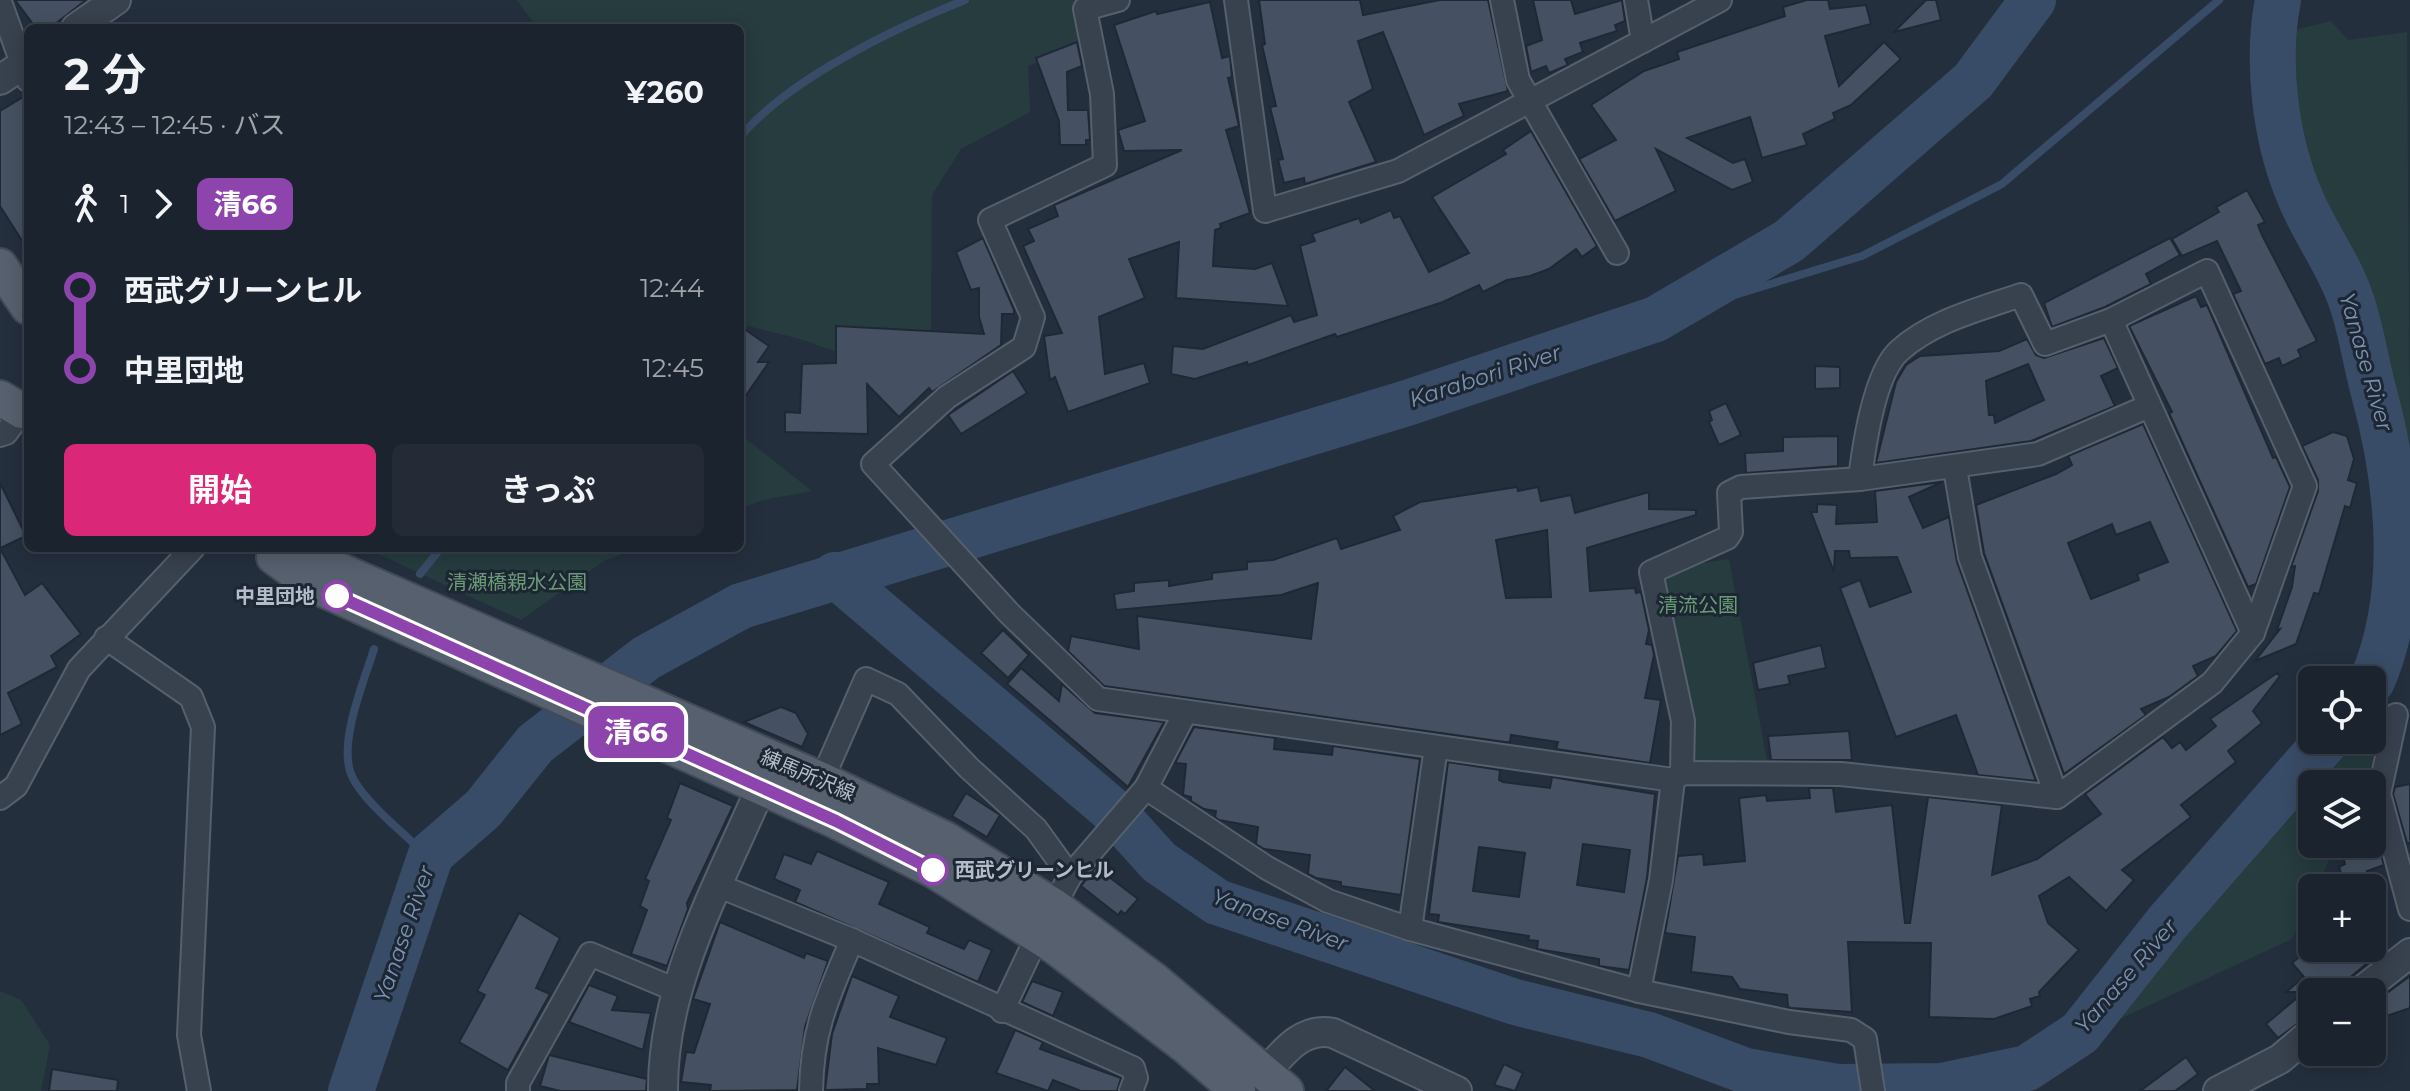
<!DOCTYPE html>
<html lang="ja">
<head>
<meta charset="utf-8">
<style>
	body { margin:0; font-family:Montserrat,"Noto Sans JP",sans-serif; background:#242b36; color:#f1f3f6; height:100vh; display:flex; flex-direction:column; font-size:30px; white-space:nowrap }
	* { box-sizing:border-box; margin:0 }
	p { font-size:26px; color:#a0a4aa }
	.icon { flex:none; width:44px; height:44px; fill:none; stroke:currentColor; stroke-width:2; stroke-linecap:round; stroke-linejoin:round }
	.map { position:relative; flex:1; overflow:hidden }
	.side { position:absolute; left:24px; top:24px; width:720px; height:528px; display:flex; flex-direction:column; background:#1b232e; border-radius:12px; box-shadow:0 4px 20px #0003,0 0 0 2px #39404a }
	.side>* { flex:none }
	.badge { padding:0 16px; border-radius:12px; font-size:28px; line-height:52px }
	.tools { position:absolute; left:2298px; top:666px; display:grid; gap:16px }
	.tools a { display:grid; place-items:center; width:88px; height:88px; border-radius:12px; background:#1b232e; box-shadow:0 4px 20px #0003,0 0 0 2px #39404a; font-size:40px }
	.map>.badge { position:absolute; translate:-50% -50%; box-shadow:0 0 0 4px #fff }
	.legs { display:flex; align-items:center; gap:12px; height:88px; padding:0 40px; font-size:26px }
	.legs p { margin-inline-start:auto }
	.overview { display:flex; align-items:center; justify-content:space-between; height:136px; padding:0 40px }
	h1 { font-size:44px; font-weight:700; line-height:60px }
	.action { display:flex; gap:16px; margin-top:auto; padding:16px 40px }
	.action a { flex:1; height:92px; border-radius:12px; background:#db2777; color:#fff; font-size:32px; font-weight:700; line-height:92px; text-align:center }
	.action a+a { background:#242b36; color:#f1f3f6 }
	ul { padding:0 40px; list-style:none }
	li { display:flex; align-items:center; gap:28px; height:80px; font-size:30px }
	li i { display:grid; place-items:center; width:12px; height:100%; margin:0 10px; background:currentColor }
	li i::after { content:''; width:20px; height:20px; margin:-10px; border:6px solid; border-radius:50%; background:#1b232e }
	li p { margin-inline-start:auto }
	li:first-child i { background:linear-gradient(#0000 50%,currentColor 0) }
	li:last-child i { background:linear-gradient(currentColor 50%,#0000 0) }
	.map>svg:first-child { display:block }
	.green { fill:#263c3f }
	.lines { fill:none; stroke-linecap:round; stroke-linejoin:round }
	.stream { stroke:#394c67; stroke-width:8 }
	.river { stroke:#394c67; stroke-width:46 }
	.building { fill:#455162; stroke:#1f2835; stroke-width:2; fill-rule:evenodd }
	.minor-casing { stroke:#565f6c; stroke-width:26 }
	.tertiary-casing { stroke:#565f6c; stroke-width:32 }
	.primary-casing { stroke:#414a57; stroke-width:38 }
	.minor { stroke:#38414e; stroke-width:22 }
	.tertiary { stroke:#38414e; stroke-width:28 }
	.primary { stroke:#56606e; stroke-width:34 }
	.line-1-casing { stroke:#fff; stroke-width:18 }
	.line-1 { stroke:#8e44ad; stroke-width:12 }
	.stop-1-dot { fill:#fff; stroke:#8e44ad; stroke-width:4 }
	.labels { text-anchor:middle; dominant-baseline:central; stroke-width:6; stroke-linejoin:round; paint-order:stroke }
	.park-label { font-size:20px; fill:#6b9a76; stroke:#1d2633 }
	.stop-label { font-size:20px; font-weight:bold; fill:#b4bcc9; stroke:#1d2633; text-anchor:end }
	.street-label { font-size:20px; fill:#b4bcc9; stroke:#1d2633 }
	.water-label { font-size:22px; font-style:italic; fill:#7c92b1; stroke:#1d2633 }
</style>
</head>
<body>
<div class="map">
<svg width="2410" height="1091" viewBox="0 0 2410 1091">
	<rect width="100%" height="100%" fill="#242f3e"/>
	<g class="green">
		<path d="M517 0H1118L1085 9 1091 41 1028 66 1030 112 961 149 932 195 931 335 874 365 800 339 740 324V28H537Z"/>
		<path d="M2331 21 2348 40 2407 32 2410 457 2402 458 2362 300 2308 198 2287 102 2295 30Z"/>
		<path d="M740 434 812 491 763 500 740 509Z"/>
		<path d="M365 548H638L604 561 521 620Z"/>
		<path d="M1729 559 1767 760H1688L1651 572Z"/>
		<path d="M2372 714 2383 721 2366 784H2312V844H2337L2316 888H2312V897L2292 939 2109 1024 2342 740H2372Z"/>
		<path d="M0 991 21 1000 50 1045 41 1091H0Z"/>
	</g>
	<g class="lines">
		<g class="stream">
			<path d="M740 137C789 79 894 28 965 0"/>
			<path d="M1656 319 1862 256 2002 184 2219 0"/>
			<path d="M420 574 441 548"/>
			<path d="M374 649C364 681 340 738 350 771 358 798 408 837 430 858"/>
		</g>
		<g class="river">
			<path d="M2278 0C2266 61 2275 139 2300 197 2314 232 2339 264 2351 300 2361 328 2365 359 2373 389 2399 483 2410 593 2372 681"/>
			<path d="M835 575 1113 811 1159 862 1217 902 1515 1002 1649 1035 1746 1071 1837 1087 1942 1086 2027 1068 2080 1033 2167 923 2327 740"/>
			<path d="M351 1091 431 854 483 809 535 744 646 658 741 606 1407 403 1656 319 1789 241 1973 81 2033 0"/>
		</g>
	</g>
	<g class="building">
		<path d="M15 0H86L50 28H36Z"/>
		<path d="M1259 0H1360L1363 15 1440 0H1488L1508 91 1459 104 1464 116 1424 135 1383 32 1358 41 1373 89 1349 102 1376 162 1305 184 1304 178 1284 183 1278 160 1283 159 1270 107 1276 106 1262 45 1265 44Z"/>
		<path d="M1533 0H1571L1575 14 1622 0 1625 21 1615 25 1617 31 1580 43 1583 52 1565 59 1568 65 1549 73 1546 66 1531 72 1526 46 1542 40Z"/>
		<path d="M1807 0H1828L1830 9 1866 5 1871 24 1825 36 1839 86 1884 42 1901 59 1851 105 1833 113 1835 119 1803 134 1807 145 1762 158 1750 117 1687 138 1733 163 1745 159 1753 182 1732 190 1656 149 1676 191 1615 221 1579 159 1616 140 1591 105 1644 71 1679 59 1677 52 1785 16 1783 7Z"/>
		<path d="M1926 0H1936L1941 20 1894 32Z"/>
		<path d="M1210 2 1222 58 1230 56 1232 77 1228 78 1239 126 1226 130 1250 213 1220 224 1221 228 1215 230 1213 266 1255 269 1272 263 1288 306 1176 298 1179 242 1129 259 1145 298 1099 317 1105 374 1144 363 1150 383 1068 412 1055 377 1050 380 1044 336 1062 333 1023 246 1034 241 1028 229 1058 216 1054 205 1182 150 1124 151 1118 130 1145 121 1114 25 1156 11 1157 14Z"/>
		<path d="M1077 42 1082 66 1067 72 1068 110H1088L1090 140H1086V145H1060L1059 121 1036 58Z"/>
		<path d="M28 94V250L0 206V111Z"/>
		<path d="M1531 131 1597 246 1582 257 1576 249 1549 269 1530 276 1507 280 1483 292 1479 285 1443 302 1337 337 1335 334 1248 365 1247 362 1195 379 1171 374 1173 346 1203 349 1291 315 1294 322 1317 315 1300 246 1315 241 1312 234 1359 218 1361 223 1391 210 1394 218 1400 216 1429 272 1469 253 1432 197 1506 154 1503 150Z"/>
		<path d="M2247 190 2265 222 2258 225 2262 235 2317 341 2298 350 2301 357 2282 366 2279 358 2265 364 2233 294 2241 291 2217 241 2182 256 2172 239 2219 212 2216 207Z"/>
		<path d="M983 238 1014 310V314H1002L1001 345 932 392 929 388 899 417 867 384 868 434 785 432V412L800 413 802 364 836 363V326L984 334 979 317V288L971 290 956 252Z"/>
		<path d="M2170 238 2180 255 2146 274 2151 284 2105 307 2052 327 2044 303Z"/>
		<path d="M2196 296 2201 307 2207 305 2273 458 2276 457 2290 487 2256 584 2248 587 2169 413 2172 412 2129 326Z"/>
		<path d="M740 326 769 346 758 362H769L740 404Z"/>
		<path d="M2104 338 2118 368 2101 376 2115 406 2031 441 1876 463 1896 382 1906 365 1920 356 1999 351 2027 339 2036 355 2044 358ZM2028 364 2044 400 1995 423 1994 415H1989L1986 381Z"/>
		<path d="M1815 366 1840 367V388L1815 389Z"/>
		<path d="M1013 371 1027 393 961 434 948 415Z"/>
		<path d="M1726 403 1741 435 1719 445 1709 422 1712 420 1709 411Z"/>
		<path d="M2143 424 2237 631 2216 656 2193 666 2198 676 2169 697 2141 709 2146 715 2064 774 1984 553 1976 505 2056 474 2072 465 2068 456ZM2150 522 2168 562 2137 574 2139 580 2091 599 2068 543 2112 524 2116 535Z"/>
		<path d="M2333 432 2347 436 2354 459 2348 480 2357 483 2350 508 2345 506 2319 594 2314 593 2296 644 2255 661 2280 629 2277 630 2292 587 2295 566 2291 567 2318 491V480L2302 446Z"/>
		<path d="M1838 436V466L1746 473 1745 453 1783 451V437Z"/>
		<path d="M1942 482 1909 497 1923 528 1949 517 1957 562 2036 781 1978 775 1956 715 1896 737 1840 588 1860 580 1870 607 1911 592 1897 557 1850 558 1849 551H1835L1834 572 1811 512H1817V504L1837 505 1836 524 1877 522 1875 491Z"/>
		<path d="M0 483 26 536 0 548 25 595 42 583 81 634 51 656 57 667 8 693 22 724 0 735Z"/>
		<path d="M1517 487 1518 491 1538 487 1541 501 1571 495 1575 513 1649 492V509L1696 510V515L1587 548 1590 591 1635 588 1636 593 1641 592 1649 630 1646 644 1652 645 1654 655 1645 698 1661 700 1650 763 1556 749 1558 742 1511 735 1510 742H1505L1104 686 1068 651 1071 636 1139 649 1137 616 1311 639 1318 583 1281 595 1116 610 1114 594 1134 591V583L1169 580V586L1212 579V573L1247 569V562L1273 560 1337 538 1341 549 1400 530 1393 516 1420 502ZM1547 530 1551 597 1506 598 1496 540Z"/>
		<path d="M1003 630 1029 655 1008 678 981 653Z"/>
		<path d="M1821 645 1826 668 1788 676 1790 684 1758 690 1753 663Z"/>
		<path d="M1021 668 1059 701 1062 684 1095 713 1164 722 1128 787 1007 684Z"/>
		<path d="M2277 673 2280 676 2253 711 2262 723 2228 751 2236 762 2181 805 2191 817 2122 870 2134 880 2106 911 2069 877 2039 896 2048 923 2079 950 2039 992 2040 996 2030 999 2032 1006 1994 1019 1929 1017 1931 943 1848 942 1852 1012 1791 1008 1788 1007 1787 995 1740 989 1732 977 1691 972 1695 937 1665 933 1678 856 1703 854 1704 865 1745 861 1739 798 1766 795 1767 801 1810 798 1809 788H1833L1836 812 1892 805 1905 923H1910L1928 797 2002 805 1992 875 2037 859 2101 814 2085 794 2163 737 2172 748 2180 742 2186 750 2216 726 2210 719Z"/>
		<path d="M781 707 796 713 808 734 802 747 744 722Z"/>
		<path d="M1194 727 1275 738 1274 749 1332 755 1333 746 1420 759 1401 895 1341 886V882L1316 878 1308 874 1310 855 1264 849 1256 844 1258 827 1219 820 1215 817 1216 811 1204 809 1191 801V797L1183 795 1186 764 1175 763Z"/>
		<path d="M1849 731 1852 760H1771L1768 736Z"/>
		<path d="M1448 762 1500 770 1499 780 1503 782 1550 788 1552 777 1655 794 1647 878 1629 970 1599 966V959L1537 949 1538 941 1528 940 1529 936 1438 922 1439 915 1429 914ZM1583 844 1630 850 1624 892 1577 885ZM1479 847 1525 853 1519 897 1473 891Z"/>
		<path d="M680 783 733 806 687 903 688 909 667 966 631 954 647 910 640 906 649 881 645 879 671 820 667 818Z"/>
		<path d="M2410 784V843H2407L2393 794 2395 787Z"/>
		<path d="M966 793 1000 815 987 837 952 816Z"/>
		<path d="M2378 845 2384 865 2367 871 2373 888H2346L2339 867 2345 864 2343 857Z"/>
		<path d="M817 851 889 882 879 904 930 927 927 933 964 949 969 940 992 950 978 982 795 902 800 890 774 879 784 854 811 864Z"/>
		<path d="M1096 867 1138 899 1125 914 1121 911 1118 915 1081 886Z"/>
		<path d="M519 913 560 938 536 988 550 994 508 1070 459 1042 485 995 477 991Z"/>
		<path d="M720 922 804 958 806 953 828 961 805 1027 797 1090 710 1091 711 1085 681 1082 686 1052 694 1053 710 1004 693 999Z"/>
		<path d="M2310 948H2385L2333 992H2312V1013L2278 1038 2266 1024 2304 992H2286L2304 977 2292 963Z"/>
		<path d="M852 976 899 996 890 1017 947 1038 936 1065 878 1048 879 1084H867V1089L825 1090 832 1034Z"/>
		<path d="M2410 976V1008L2372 1021V1004Z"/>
		<path d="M1032 981 1063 992 1053 1016 1022 1002Z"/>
		<path d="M589 985 618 996 612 1010 651 1013 643 1050 569 1022Z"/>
		<path d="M1015 1030 1043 1042 1040 1049 1121 1078 1117 1091H1081L1053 1080 1048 1091 996 1073Z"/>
		<path d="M549 1055 647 1079 646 1091H560L540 1086Z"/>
		<path d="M2186 1057 2198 1074 2175 1091H2140Z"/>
		<path d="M1504 1064 1523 1073 1515 1091 1494 1085Z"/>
		<path d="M1345 1067 1375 1091H1326Z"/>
		<path d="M52 1069 118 1080 117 1091H49Z"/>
	</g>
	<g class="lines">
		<g class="minor-casing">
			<g id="minor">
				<path d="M1118 0 1085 9 1102 94 1105 165 990 220 1033 317 1024 347 947 397 873 464 1009 613 1098 699 1673 780 1682 773 1841 774 2057 797 2212 683 2253 633 2305 486 2207 271 2111 320 2045 344 2021 295C1980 309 1932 321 1899 351 1874 374 1864 446 1860 479"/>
				<path d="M1236 0 1265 211 1398 171 1720 0"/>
				<path d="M1502 0 1518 80 1617 253"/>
				<path d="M1636 0 1643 41"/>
				<path d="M0 2 28 80"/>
				<path d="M2111 320 2253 633"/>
				<path d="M0 435 6 433 22 411"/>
				<path d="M1955 468 1970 557 2057 797"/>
				<path d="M106 638 191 697 203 727 189 1035 199 1091"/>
				<path d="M2396 715 2379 794 2410 909"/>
				<path d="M1682 773 1683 721 1651 572 1727 538 1731 532 1729 493 1741 487 1860 479 2038 454 2149 406"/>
				<path d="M1146 788 1267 868 1328 901 1410 929 1639 991 1661 880 1673 780"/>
				<path d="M817 791 866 679 898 694 969 768 1036 829 1070 876 1054 906"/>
				<path d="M0 798 16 786 79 669 193 548"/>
				<path d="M1070 876 1146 788 1185 713"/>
				<path d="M719 886 852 940 1133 1068 1136 1078 1131 1091"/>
				<path d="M1410 929 1436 747"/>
				<path d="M1639 991 1789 1022 1851 1030 1865 1039 1873 1091"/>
				<path d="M1002 1011 1038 935"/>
				<path d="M518 1091V1083L590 954 676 990"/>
				<path d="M811 1091C812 1028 828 997 852 940"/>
			</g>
		</g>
		<g class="tertiary-casing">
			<g id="tertiary">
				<path d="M76 28 116 0"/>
				<path d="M0 80 28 61"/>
				<path d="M2360 992 2410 953"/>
				<path d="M1251 1089C1275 1065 1296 1025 1333 1033L1457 1091"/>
				<path d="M663 1091C662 976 727 872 769 768"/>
				<path d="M2218 1091 2280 1059 2312 1032"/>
			</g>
		</g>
		<g class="primary-casing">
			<g id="primary">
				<path d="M0 266 28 307"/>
				<path d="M0 398 22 411"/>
				<path d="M279 548 325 564 822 780 945 839 1054 906 1154 980 1286 1091"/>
				<path d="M274 557 311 584 836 821 933 870 1054 946 1188 1048 1238 1091"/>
			</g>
		</g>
		<use href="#minor" class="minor"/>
		<use href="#tertiary" class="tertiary"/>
		<use href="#primary" class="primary"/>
	</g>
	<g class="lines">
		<g class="line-1-casing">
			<path id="line-1" d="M337 596 836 821 933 870"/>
		</g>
		<use href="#line-1" class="line-1"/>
	</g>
	<g class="stop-1-dot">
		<circle cx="337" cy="596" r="14"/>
		<circle cx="933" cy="870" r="14"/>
	</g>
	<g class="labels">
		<g class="park-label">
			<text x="517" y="582">清瀬橋親水公園</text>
			<text x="1698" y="605">清流公園</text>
		</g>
		<g class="stop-label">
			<text x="315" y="596">中里団地</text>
			<text x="955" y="870" text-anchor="start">西武グリーンヒル</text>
		</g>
		<g class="street-label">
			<text transform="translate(808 775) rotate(23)">練馬所沢線</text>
		</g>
		<g class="water-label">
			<text transform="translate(2366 362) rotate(74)">Yanase River</text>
			<text transform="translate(1485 376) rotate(-18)">Karabori River</text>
			<text transform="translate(1280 920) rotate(20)">Yanase River</text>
			<text transform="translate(404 934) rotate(-71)">Yanase River</text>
			<text transform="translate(2126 976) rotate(-49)">Yanase River</text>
		</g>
	</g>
</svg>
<div class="tools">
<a><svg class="icon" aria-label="locate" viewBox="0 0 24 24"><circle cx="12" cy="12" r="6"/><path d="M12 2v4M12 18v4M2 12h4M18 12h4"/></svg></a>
<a><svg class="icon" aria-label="layers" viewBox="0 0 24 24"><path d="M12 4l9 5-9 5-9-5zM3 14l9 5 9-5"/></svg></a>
<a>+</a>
<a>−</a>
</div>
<b class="badge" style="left:636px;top:732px;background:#8e44ad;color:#fff">清66</b>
<section class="side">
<div class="overview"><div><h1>2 分</h1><p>12:43 – 12:45 · バス</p></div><b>¥260</b></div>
<div class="legs"><svg class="icon" aria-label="walk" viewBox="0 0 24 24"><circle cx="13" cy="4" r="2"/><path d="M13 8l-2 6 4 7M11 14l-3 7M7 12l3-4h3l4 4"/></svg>1<svg class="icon" aria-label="forward" viewBox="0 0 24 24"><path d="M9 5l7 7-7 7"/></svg><b class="badge" style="background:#8e44ad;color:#fff">清66</b></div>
<ul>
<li><i style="color:#8e44ad"></i><b>西武グリーンヒル</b><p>12:44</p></li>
<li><i style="color:#8e44ad"></i><b>中里団地</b><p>12:45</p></li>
</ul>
<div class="action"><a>開始</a><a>きっぷ</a></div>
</section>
</div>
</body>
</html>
